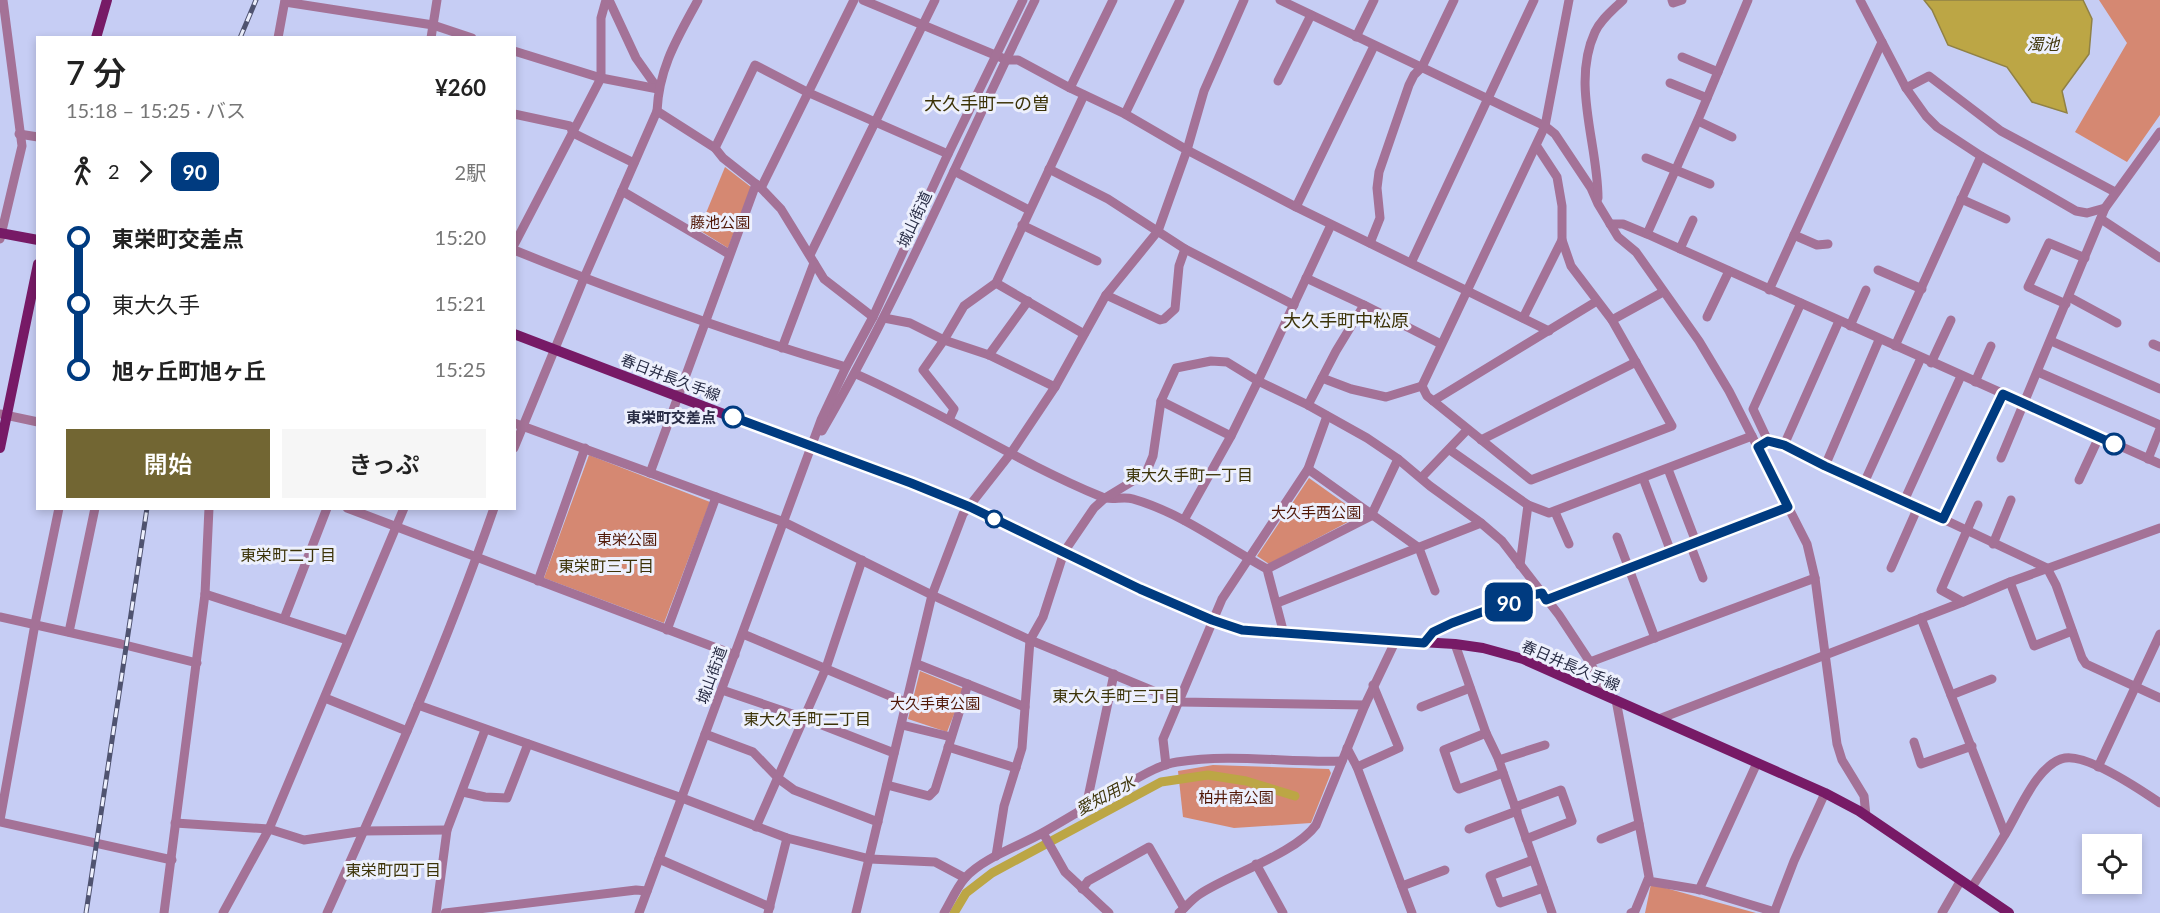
<!DOCTYPE html>
<html lang="ja">
<head>
<meta charset="utf-8">
<style>
	body { margin:0; font-family:Lato,"Noto Sans JP",sans-serif; background:#f6f6f6; color:#222; height:100vh; display:flex; flex-direction:column; font-size:22px; white-space:nowrap }
	* { box-sizing:border-box; margin:0 }
	p { font-size:20px; color:#767676 }
	.icon { flex:none; width:33px; height:33px; fill:none; stroke:currentColor; stroke-width:2; stroke-linecap:round; stroke-linejoin:round }
	.map { position:relative; flex:1; overflow:hidden }
	.details { position:absolute; left:36px; top:36px; width:480px; height:474px; display:flex; flex-direction:column; background:#fff; border-radius:0px; box-shadow:0 3px 9px #0003 }
	.details>* { flex:none }
	.badge { padding:0 12px; border-radius:9px; font-size:21px; line-height:39px }
	.buttons { position:absolute; left:2082px; top:834px; display:grid; gap:12px }
	.buttons a { display:grid; place-items:center; width:60px; height:60px; border-radius:0px; background:#fff; box-shadow:0 3px 9px #0003; font-size:30px }
	.map>.badge { position:absolute; translate:-50% -50%; box-shadow:0 0 0 3px #fff }
	.legs { display:flex; align-items:center; gap:9px; height:66px; padding:0 30px; font-size:20px }
	.legs p { margin-inline-start:auto }
	.summary { display:flex; align-items:center; justify-content:space-between; height:102px; padding:0 30px }
	h1 { font-size:33px; font-weight:600; line-height:45px }
	.action { display:flex; gap:12px; margin-top:auto; padding:12px 30px }
	.action a { flex:1; height:69px; border-radius:0px; background:#726633; color:#fff; font-size:24px; font-weight:600; line-height:69px; text-align:center }
	.action a+a { background:#f6f6f6; color:#222 }
	ul { padding:0 30px; list-style:none }
	li { display:flex; align-items:center; gap:21px; height:66px; font-size:22px }
	li i { display:grid; place-items:center; width:9px; height:100%; margin:0 8px; background:currentColor }
	li i::after { content:''; width:15px; height:15px; margin:-8px; border:4px solid; border-radius:50%; background:#fff }
	li p { margin-inline-start:auto }
	li:first-child i { background:linear-gradient(#0000 50%,currentColor 0) }
	li:last-child i { background:linear-gradient(currentColor 50%,#0000 0) }
	.map>svg:first-child { display:block }
	.green { fill:#d58872 }
	.water { fill:#bca645; stroke:#908145; stroke-width:1.5 }
	.lines { fill:none; stroke-linecap:round; stroke-linejoin:round }
	.canal { stroke:#bca645; stroke-width:9 }
	.minor { stroke:#a47297; stroke-width:9 }
	.major { stroke:#771a66; stroke-width:10 }
	.rail-casing { stroke:#4f5370; stroke-width:5 }
	.rail { stroke:#edf0fd; stroke-width:3; stroke-dasharray:9; stroke-linecap:butt }
	.line-1-casing { stroke:#fff; stroke-width:14 }
	.line-1 { stroke:#003b80; stroke-width:9 }
	.stop-1-dot { fill:#fff; stroke:#003b80; stroke-width:3 }
	.labels { text-anchor:middle; dominant-baseline:central; stroke-width:6; stroke-linejoin:round; paint-order:stroke }
	.street-label { font-size:15px; fill:#282c45; stroke:#edf0fd }
	.park-label { font-size:15px; fill:#501706; stroke:#edf0fd }
	.stop-label { font-size:15px; font-weight:bold; fill:#282c45; stroke:#edf0fd; text-anchor:end }
	.water-label { font-size:16px; font-style:italic; fill:#40370d; stroke:#edf0fd }
	.neighbourhood-label { font-size:16px; fill:#3c3308; stroke:#edf0fd }
	.quarter-label { font-size:18px; fill:#3c3308; stroke:#edf0fd }
</style>
</head>
<body>
<div class="map">
<svg width="2160" height="913" viewBox="0 0 2160 913">
	<rect width="100%" height="100%" fill="#c6cdf4"/>
	<g class="green">
		<path d="M2099 0H2160V115L2127 162 2075 132 2127 43Z"/>
		<path d="M725 167 751 187 728 248 699 230Z"/>
		<path d="M589 455 710 502 664 623 544 578Z"/>
		<path d="M1309 478 1361 515 1269 564 1257 556Z"/>
		<path d="M920 671 964 689 947 732 908 719Z"/>
		<path d="M1213 765 1329 769 1331 773 1311 823 1234 828 1183 817 1178 771Z"/>
		<path d="M1651 884 1756 913H1645Z"/>
	</g>
	<path class="water" d="M1924 0H2083L2092 19 2089 54 2062 91 2067 113 2032 102 2007 67 1948 45 1932 10Z"/>
	<g class="lines">
		<path class="canal" d="M954 913 966 893 992 873 1161 782 1208 775 1246 781 1295 796"/>
		<g class="minor">
			<path d="M609 0 636 58 658 89"/>
			<path d="M863 0 1007 60H1018L1070 88 1125 114 1187 150 1296 207 1549 331"/>
			<path d="M1280 0 1545 126 1555 134 1591 188 1598 204 1618 237 1636 252 1699 341 1729 391 1807 544 1815 578 1837 744 1842 760 1864 796 1866 816"/>
			<path d="M1672 0 1673 3 1682 0"/>
			<path d="M1860 0 1906 88 1926 116 1937 127 1981 156 2076 211 2087 213 2105 208"/>
			<path d="M285 2 433 25 472 38"/>
			<path d="M1356 37 1374 0"/>
			<path d="M278 38 285 0"/>
			<path d="M431 38 437 0"/>
			<path d="M514 51 601 78 658 89"/>
			<path d="M1682 57 1718 72"/>
			<path d="M1278 81 1311 15"/>
			<path d="M1670 83 1707 98"/>
			<path d="M1070 88 1113 0"/>
			<path d="M1906 88 1929 76 2001 131 2115 192"/>
			<path d="M657 111 715 148 723 158 761 188 781 209 824 279 873 317"/>
			<path d="M514 114 570 126 573 133 634 163"/>
			<path d="M1125 114 1180 0"/>
			<path d="M1698 121 1732 137"/>
			<path d="M19 134 38 137"/>
			<path d="M1536 145 1557 177 1562 206V240L1571 266 1612 320 1672 426 1531 480 1427 396 1422 386 1536 145 1545 126 1569 0"/>
			<path d="M715 148 755 65 807 92 948 154"/>
			<path d="M1646 158 1710 184"/>
			<path d="M1049 169 1108 199 1185 249 1294 305"/>
			<path d="M954 171 1029 210"/>
			<path d="M761 188 854 0"/>
			<path d="M622 191 729 254"/>
			<path d="M1598 198C1598 144 1571 84 1595 32 1601 19 1613 10 1623 0"/>
			<path d="M1961 199 2006 219"/>
			<path d="M1296 207 1374 46"/>
			<path d="M2101 219 2160 258"/>
			<path d="M1610 224H1623L1647 234 2160 464"/>
			<path d="M1022 225 1097 261"/>
			<path d="M1647 234 1700 115 1748 0"/>
			<path d="M1794 235 1817 245 1828 244"/>
			<path d="M0 239 22 146 3 0"/>
			<path d="M1370 243 1380 218 1377 188 1379 172 1409 85 1414 75 1422 67 1454 0"/>
			<path d="M514 245 601 78V18L606 0"/>
			<path d="M1680 249 1693 220"/>
			<path d="M514 250C623 294 734 334 846 367"/>
			<path d="M810 255 935 0"/>
			<path d="M1411 263 1534 0"/>
			<path d="M1878 270 1922 289"/>
			<path d="M1306 278 1364 305 1441 344"/>
			<path d="M996 283 1084 334"/>
			<path d="M1769 290 1882 42"/>
			<path d="M1106 295 1160 320 1164 319 1175 309 1179 266 1185 249"/>
			<path d="M2069 297 2117 323"/>
			<path d="M2066 304 2028 287 2049 243 2085 258"/>
			<path d="M1707 317 1729 271"/>
			<path d="M884 318 910 323 944 340 989 355 1055 387"/>
			<path d="M1523 318 1562 240"/>
			<path d="M1612 320 1663 292"/>
			<path d="M1850 326 1866 290"/>
			<path d="M2051 341 2160 389"/>
			<path d="M2153 344 2160 347"/>
			<path d="M1895 346 1981 156"/>
			<path d="M782 348 814 263"/>
			<path d="M989 355 1028 301"/>
			<path d="M1931 363 1951 320"/>
			<path d="M2038 372 2160 425"/>
			<path d="M856 374C940 411 1017 462 1102 497 1111 501 1123 496 1133 499 1182 513 1223 545 1267 569L1284 634"/>
			<path d="M1322 378 1351 389 1386 397 1422 386"/>
			<path d="M1975 382 1991 346"/>
			<path d="M1161 401 1231 436"/>
			<path d="M1433 401 1597 301"/>
			<path d="M1308 405 1336 351 1364 305"/>
			<path d="M0 414 38 422"/>
			<path d="M949 420 954 409 923 370 944 340 964 306 996 283 1084 95"/>
			<path d="M514 423 784 522 932 595 1030 640 1180 702 1365 705"/>
			<path d="M822 431C903 292 964 144 1035 0"/>
			<path d="M1481 440 1636 362"/>
			<path d="M1768 441 1753 409 1801 303"/>
			<path d="M1784 445 1839 321"/>
			<path d="M1758 447 1768 441 1784 445 1825 466 1943 519 2003 395"/>
			<path d="M514 448 584 278 657 111C659 67 678 37 698 0"/>
			<path d="M1450 450 1528 505 1549 513 1752 436"/>
			<path d="M2001 458 2105 208 2160 132"/>
			<path d="M2148 459 2160 429"/>
			<path d="M1825 466 1879 340"/>
			<path d="M1308 469 1419 548 1435 591"/>
			<path d="M1668 469 1696 542"/>
			<path d="M650 473 756 184"/>
			<path d="M1422 477 1467 430"/>
			<path d="M1643 478 1671 552"/>
			<path d="M2079 480 2099 437"/>
			<path d="M1864 483 1921 358"/>
			<path d="M1904 501 1961 376"/>
			<path d="M347 508 735 655"/>
			<path d="M1555 512 1569 544"/>
			<path d="M1943 519 2047 568 2056 585 2082 658 2086 664 2160 698"/>
			<path d="M1184 520 1231 436 1258 381 1331 225"/>
			<path d="M1617 537 1655 638"/>
			<path d="M1690 544 1703 578"/>
			<path d="M1993 544 2011 500"/>
			<path d="M1520 565 1528 505"/>
			<path d="M1891 568 1918 507"/>
			<path d="M1267 569 1371 516 1398 459"/>
			<path d="M538 581 585 448"/>
			<path d="M2010 582 2034 646 2072 631"/>
			<path d="M205 594 347 640"/>
			<path d="M1546 600 1788 507"/>
			<path d="M1963 602 1941 590 1978 505"/>
			<path d="M1277 603 1481 523"/>
			<path d="M0 617 121 644 197 663"/>
			<path d="M1921 618 2005 834"/>
			<path d="M284 619 327 508"/>
			<path d="M667 630 716 497"/>
			<path d="M69 632 95 508"/>
			<path d="M743 634 907 703"/>
			<path d="M1424 643 1433 632 1452 623 1523 597 1542 593"/>
			<path d="M1455 644 1486 733 1498 758 1552 913"/>
			<path d="M1590 662 1815 578"/>
			<path d="M917 664 1025 707"/>
			<path d="M722 690 804 718 894 753"/>
			<path d="M1951 695 1992 679"/>
			<path d="M325 698 407 731"/>
			<path d="M1616 700 1649 877 1635 911 1631 913"/>
			<path d="M418 705 682 798 787 838 870 859 935 862 965 878"/>
			<path d="M1421 707 1470 688"/>
			<path d="M1659 719 1963 602 2010 582 2160 528"/>
			<path d="M902 725 951 737"/>
			<path d="M1486 733 1444 750 1457 787 1459 789 1503 773"/>
			<path d="M705 734 753 752 779 779 794 790 878 822"/>
			<path d="M1914 742 1921 764 1972 746"/>
			<path d="M948 747 1016 768"/>
			<path d="M1347 748 1357 767 1412 913"/>
			<path d="M1499 760 1545 745"/>
			<path d="M1166 765 1163 739 1222 599 1308 469 1327 416"/>
			<path d="M1357 767 1399 748 1373 685"/>
			<path d="M2098 767 2160 634"/>
			<path d="M887 785 929 796 935 790 968 684"/>
			<path d="M463 792 485 797 507 798 528 744"/>
			<path d="M1086 807 1114 674"/>
			<path d="M1515 807 1561 790 1572 821 1526 839"/>
			<path d="M0 820 35 624 59 508"/>
			<path d="M0 822 172 860"/>
			<path d="M175 823 269 829 304 840 364 831 447 830"/>
			<path d="M756 827 826 668 862 560"/>
			<path d="M1469 829 1517 811"/>
			<path d="M1043 833 1065 872 1109 913"/>
			<path d="M1601 839 1639 824"/>
			<path d="M996 856 1004 806 1022 748 1030 640 1043 617 1064 552 1094 508 1105 498 1146 473 1153 456 1161 401 1176 368 1211 361 1227 362 1258 381 1308 405 1367 438 1398 459 1430 486 1481 523 1502 541 1559 615 1590 662 1599 681 1598 692"/>
			<path d="M659 859 770 907"/>
			<path d="M1533 860 1490 876 1500 903 1543 888"/>
			<path d="M1256 864 1283 913"/>
			<path d="M1648 881 1702 890 1775 912"/>
			<path d="M1402 886 1445 870"/>
			<path d="M1972 887C1983 870 1994 853 2004 836 2018 814 2037 763 2065 758 2088 754 2141 790 2160 803"/>
			<path d="M1082 889 1088 881 1149 847 1184 908"/>
			<path d="M1699 890 1757 763"/>
			<path d="M164 913 205 594 209 508"/>
			<path d="M223 913 269 829 404 508"/>
			<path d="M327 913C387 780 446 646 494 508"/>
			<path d="M436 913 447 830 485 730"/>
			<path d="M445 913 636 890 647 891"/>
			<path d="M639 913 821 420 846 367 873 317 948 154 1023 0"/>
			<path d="M768 913 787 838"/>
			<path d="M856 913 932 595 963 514 1011 453 1055 387 1106 295 1158 231 1187 150 1204 91 1244 0"/>
			<path d="M944 913C950 903 957 887 965 878 984 857 1020 846 1044 832 1072 816 1099 799 1127 784 1143 775 1159 765 1177 762 1232 753 1287 763 1342 761"/>
			<path d="M1179 913C1186 907 1192 899 1200 894 1232 873 1295 854 1316 825L1365 705 1395 642"/>
			<path d="M1774 913 1794 861 1825 793"/>
			<path d="M1942 913 1961 880"/>
		</g>
		<g class="major">
			<path d="M96 38 107 0"/>
			<path d="M0 233 38 240"/>
			<path d="M514 334 813 448 911 483 970 507 1140 589 1212 620 1243 630 1284 634 1455 644 1483 648 1523 659 1825 793 1859 811 2009 913"/>
			<path d="M0 448 38 264"/>
		</g>
		<g class="rail-casing">
			<g id="rail">
				<path d="M240 38 256 0"/>
				<path d="M86 913 147 508"/>
			</g>
		</g>
		<use href="#rail" class="rail"/>
	</g>
	<g class="lines">
		<g class="line-1-casing">
			<path id="line-1" d="M733 417 911 483 970 507 1140 589 1212 620 1242 630 1424 643 1433 632 1452 623 1523 597 1542 593 1546 600 1788 507 1758 447 1768 441 1784 445 1825 466 1943 519 2003 394 2114 444"/>
		</g>
		<use href="#line-1" class="line-1"/>
	</g>
	<g class="stop-1-dot">
		<circle cx="733" cy="417" r="10"/>
		<circle cx="2114" cy="444" r="10"/>
		<circle cx="994" cy="519" r="8"/>
	</g>
	<g class="labels">
		<g class="street-label">
			<text transform="translate(914 219) rotate(-65)">城山街道</text>
			<text transform="translate(671 377) rotate(21)">春日井長久手線</text>
			<text transform="translate(1571 665) rotate(23)">春日井長久手線</text>
			<text transform="translate(711 675) rotate(-70)">城山街道</text>
		</g>
		<g class="park-label">
			<text x="720" y="222">藤池公園</text>
			<text x="1316" y="512">大久手西公園</text>
			<text x="627" y="539">東栄公園</text>
			<text x="935" y="703">大久手東公園</text>
			<text x="1236" y="797">柏井南公園</text>
		</g>
		<g class="stop-label">
			<text x="716" y="417">東栄町交差点</text>
		</g>
		<g class="water-label">
			<text x="2043" y="43">濁池</text>
			<text transform="translate(1105 795) rotate(-28)">愛知用水</text>
		</g>
		<g class="neighbourhood-label">
			<text x="1189" y="474">東大久手町一丁目</text>
			<text x="288" y="554">東栄町二丁目</text>
			<text x="606" y="565">東栄町三丁目</text>
			<text x="1116" y="695">東大久手町三丁目</text>
			<text x="807" y="718">東大久手町二丁目</text>
			<text x="393" y="869">東栄町四丁目</text>
		</g>
		<g class="quarter-label">
			<text x="987" y="103">大久手町一の曽</text>
			<text x="1346" y="320">大久手町中松原</text>
		</g>
	</g>
</svg>
<div class="buttons">
<a><svg class="icon" aria-label="locate" viewBox="0 0 24 24"><circle cx="12" cy="12" r="6"/><path d="M12 2v4M12 18v4M2 12h4M18 12h4"/></svg></a>
</div>
<b class="badge" style="left:1509px;top:602px;background:#003b80;color:#fff">90</b>
<section class="details">
<div class="summary"><div><h1>7 分</h1><p>15:18 – 15:25 · バス</p></div><b>¥260</b></div>
<div class="legs"><svg class="icon" aria-label="walk" viewBox="0 0 24 24"><circle cx="13" cy="4" r="2"/><path d="M13 8l-2 6 4 7M11 14l-3 7M7 12l3-4h3l4 4"/></svg>2<svg class="icon" aria-label="forward" viewBox="0 0 24 24"><path d="M9 5l7 7-7 7"/></svg><b class="badge" style="background:#003b80;color:#fff">90</b><p>2駅</p></div>
<ul>
<li><i style="color:#003b80"></i><b>東栄町交差点</b><p>15:20</p></li>
<li><i style="color:#003b80"></i><span>東大久手</span><p>15:21</p></li>
<li><i style="color:#003b80"></i><b>旭ヶ丘町旭ヶ丘</b><p>15:25</p></li>
</ul>
<div class="action"><a>開始</a><a>きっぷ</a></div>
</section>
</div>
</body>
</html>
